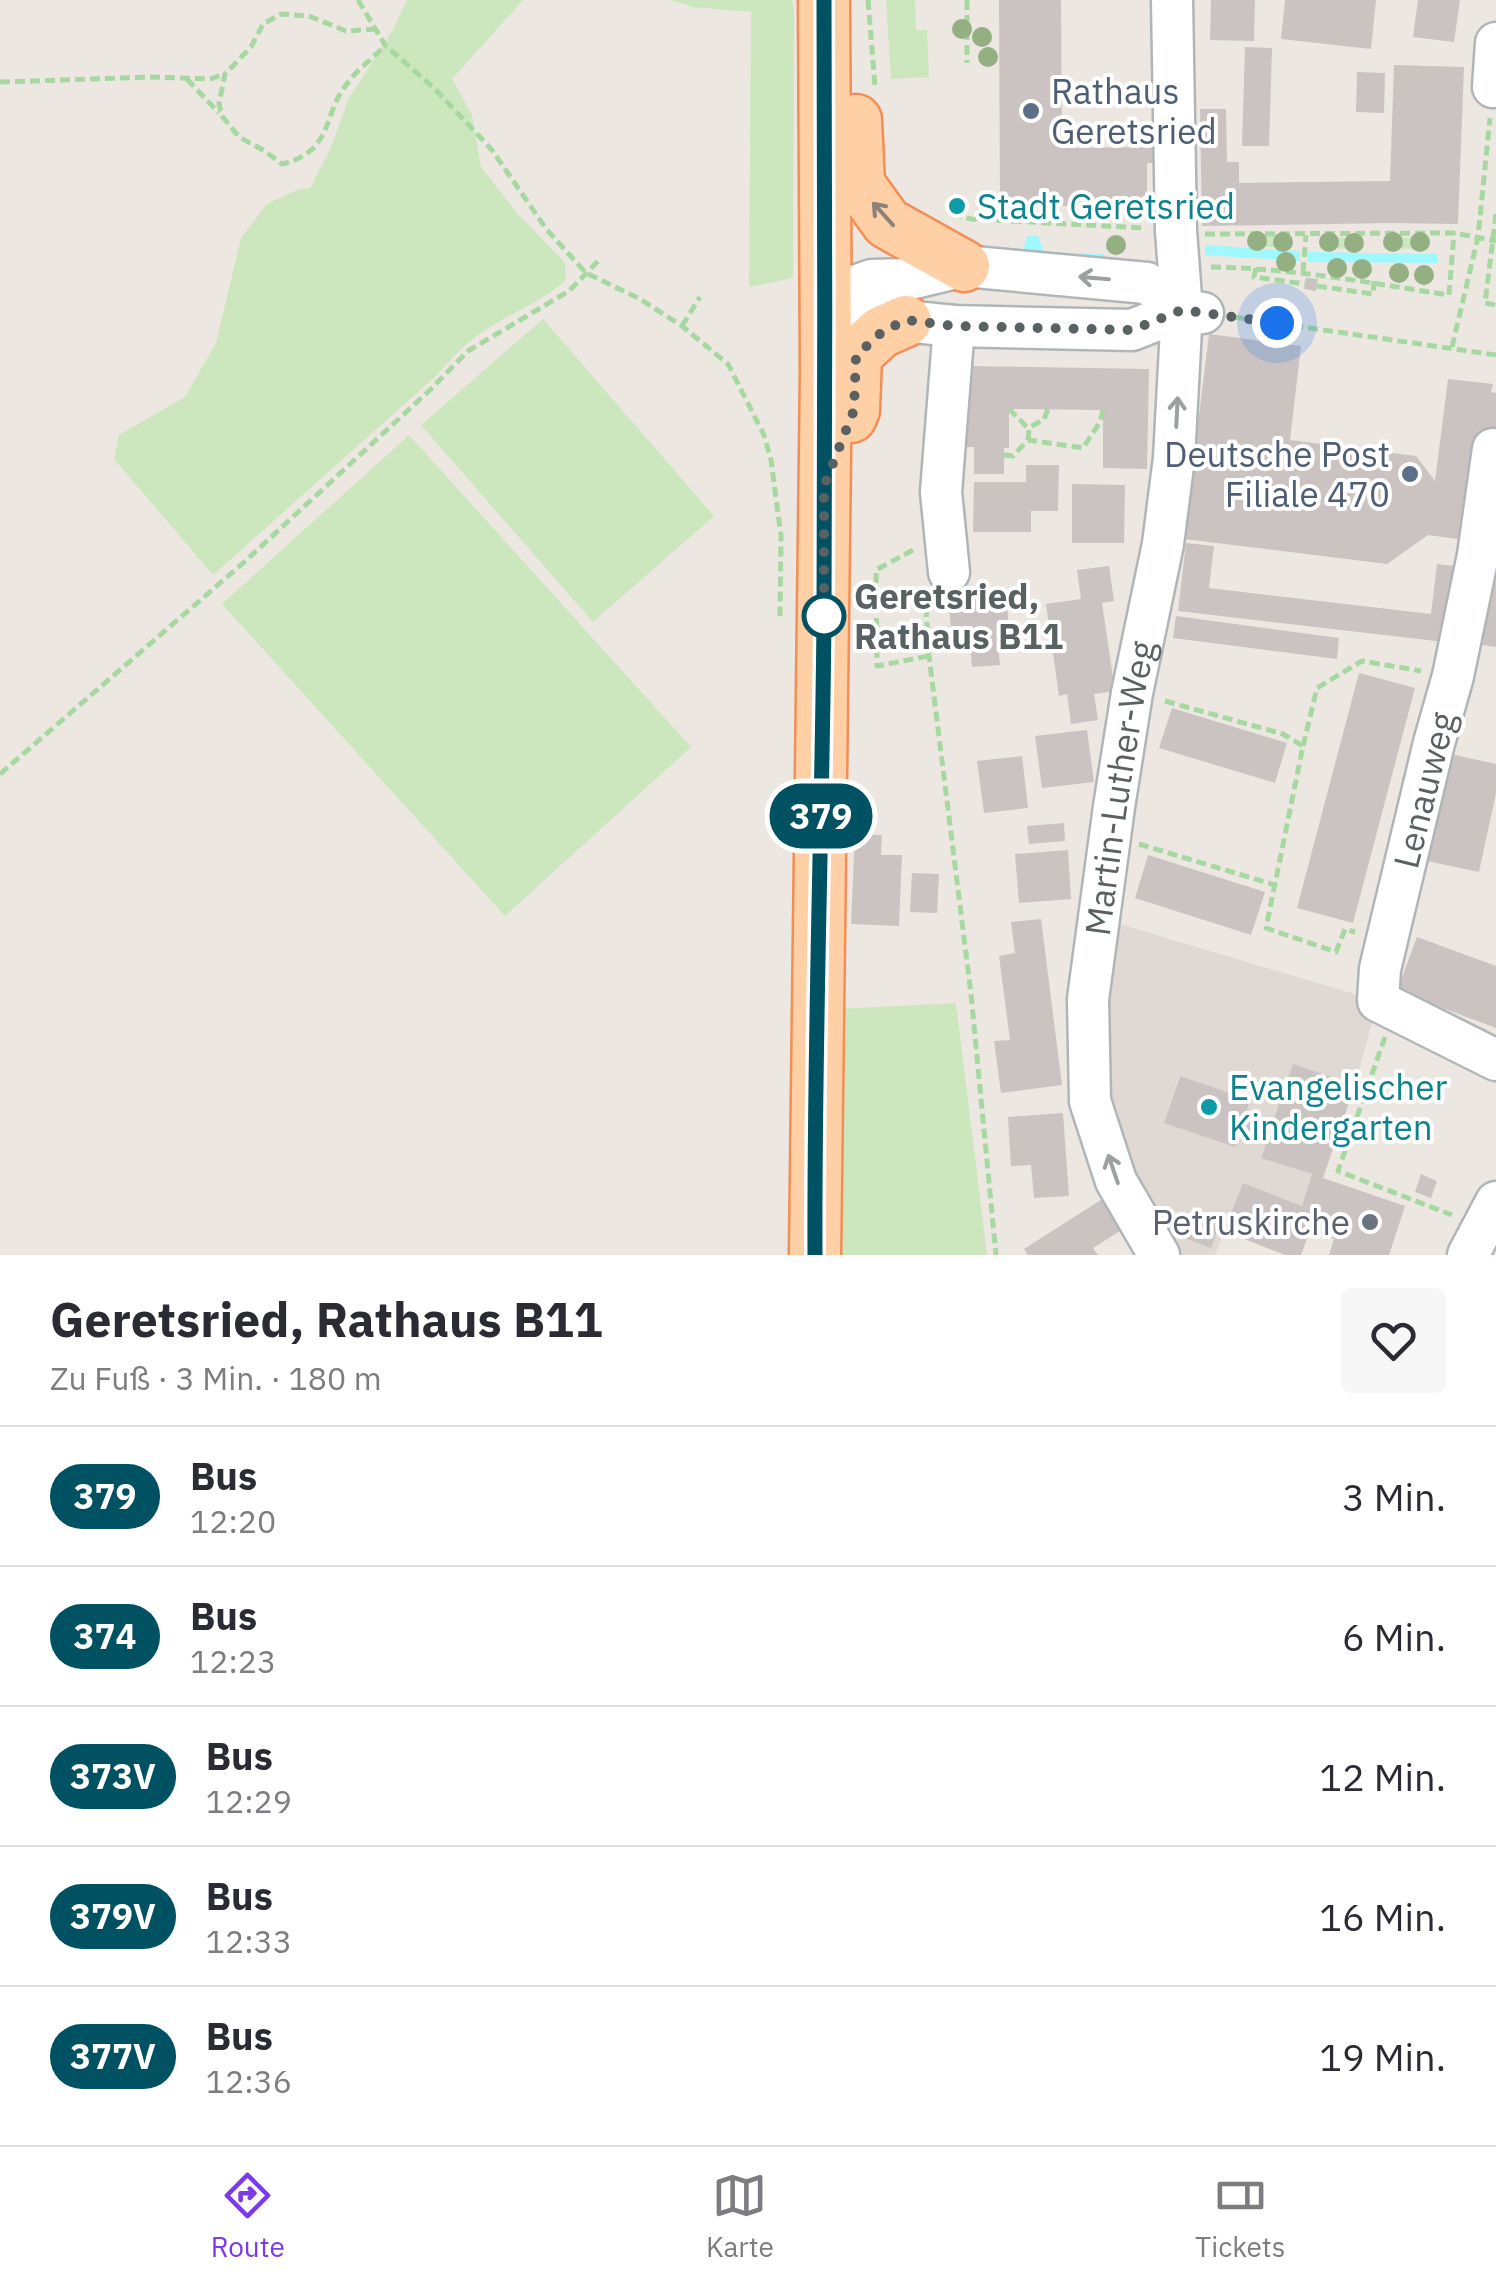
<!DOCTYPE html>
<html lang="de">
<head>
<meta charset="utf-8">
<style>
	body { margin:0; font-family:"IBM Plex Sans",sans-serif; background:#f7f7f7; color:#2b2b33; height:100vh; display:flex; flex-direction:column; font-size:38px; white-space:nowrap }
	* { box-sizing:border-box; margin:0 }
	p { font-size:32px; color:#7c7c81 }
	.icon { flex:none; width:55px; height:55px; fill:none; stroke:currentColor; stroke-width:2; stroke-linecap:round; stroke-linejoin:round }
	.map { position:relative; height:1255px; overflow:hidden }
	.panel { display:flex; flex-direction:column; background:#fff; flex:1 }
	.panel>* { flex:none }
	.badge { padding:0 20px; border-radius:32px; font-size:35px; line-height:65px }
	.you { position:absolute; width:50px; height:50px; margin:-25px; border:8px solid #fff; border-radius:50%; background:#1a73e8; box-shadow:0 0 0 15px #1a73e833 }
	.map>.badge { position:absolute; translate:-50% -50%; box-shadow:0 0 0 5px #fff }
	.round { display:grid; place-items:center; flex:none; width:105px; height:105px; border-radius:10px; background:#f7f7f7 }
	.headline { display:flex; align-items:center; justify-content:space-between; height:170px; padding:0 50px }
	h1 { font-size:48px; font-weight:700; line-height:75px }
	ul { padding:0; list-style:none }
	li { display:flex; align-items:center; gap:30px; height:140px; padding:0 50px; border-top:2px solid #e1e1e2 }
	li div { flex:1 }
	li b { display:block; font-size:38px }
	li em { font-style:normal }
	li .badge { min-width:110px; font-weight:700; text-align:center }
	.tabs { display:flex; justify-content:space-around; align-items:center; height:140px; border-top:2px solid #e1e1e2; background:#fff; font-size:28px; color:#7c7c81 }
	.tabs a { display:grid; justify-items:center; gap:5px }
	.tabs .selected { color:#7c3aed }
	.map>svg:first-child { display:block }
	.education { fill:#dfd8d3 }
	.green { fill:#cce6be }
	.water { fill:#a0f8ff }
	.building { fill:#cac3c1 }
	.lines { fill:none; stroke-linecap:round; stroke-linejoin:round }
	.minor-casing { stroke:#b0b6b8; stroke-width:45 }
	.major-casing { stroke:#f28e56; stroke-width:55 }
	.path { stroke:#a7d8a1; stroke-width:5; stroke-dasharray:10 5; stroke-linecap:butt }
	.minor { stroke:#fff; stroke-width:40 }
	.major { stroke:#ffd0a5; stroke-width:50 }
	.tree { fill:#94af82 }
	.oneway { stroke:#8c8277 }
	.oneway2 { stroke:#9ca0a1 }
	.line-casing { stroke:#fff; stroke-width:22 }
	.line { stroke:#005262; stroke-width:15 }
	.walk { stroke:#5a6163; stroke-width:10; stroke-dasharray:0 18 }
	.service-dot { fill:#5c6f8a; stroke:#fff; stroke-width:4 }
	.culture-dot { fill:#0f9aa8; stroke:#fff; stroke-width:4 }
	.stop-dot { fill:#fff; stroke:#005262; stroke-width:5 }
	.worship-dot { fill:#6b7280; stroke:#fff; stroke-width:4 }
	.labels { text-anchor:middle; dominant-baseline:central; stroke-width:8; stroke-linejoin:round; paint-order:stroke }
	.service-label { font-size:35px; fill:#4e5e75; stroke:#fff; text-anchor:start }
	.culture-label { font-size:35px; fill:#0d838f; stroke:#fff; text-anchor:start }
	.stop-label { font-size:35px; font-weight:bold; fill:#5a6163; stroke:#fff; text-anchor:start }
	.street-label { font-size:35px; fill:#5a6163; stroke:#fff }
	.worship-label { font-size:35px; fill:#5b616d; stroke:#fff; text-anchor:end }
</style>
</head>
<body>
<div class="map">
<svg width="1496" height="1255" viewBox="0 0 1496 1255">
	<rect width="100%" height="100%" fill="#ede7e2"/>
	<path class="education" d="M1116 923 1378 1001 1355 1085 1273 1122 1246 1113 1250 1100 1179 1076 1164 1123 1235 1143 1241 1128 1268 1138 1262 1158 1312 1174 1302 1206 1243 1183 1215 1255H1174L1136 1180 1104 1092 1103 987Z"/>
	<g class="green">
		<path d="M407 0H523L452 79 472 115 481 167 517 213 565 263 566 280C541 302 511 313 484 331 465 343 452 358 437 375L213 575 114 459 119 435 185 397 216 343 241 238 267 204 299 189 310 188 330 150 348 100 394 28Z"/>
		<path d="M671 0H792L794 9 793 278 749 287 751 12 692 7Z"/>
		<path d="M886 0H915L916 30H927L929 77 891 79Z"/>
		<path d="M1249 236H1289L1288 247H1249Z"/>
		<path d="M1321 237 1360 238V249L1321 248Z"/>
		<path d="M1386 237 1425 238 1426 249 1387 248Z"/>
		<path d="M543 319 714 516 593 622 421 425Z"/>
		<path d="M409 435 691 747 505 916 222 604Z"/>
		<path d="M956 1003 987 1255H830L838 1009Z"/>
	</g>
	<g class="water">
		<path d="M1027 236H1038L1044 252 1104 254V262L1022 256Z"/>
		<path d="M1206 245 1300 251V261L1205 255Z"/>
		<path d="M1308 252 1438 254V263L1308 262Z"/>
	</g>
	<g class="building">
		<path d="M999 0H1061L1062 148 1161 147V163H1147V206H1000Z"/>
		<path d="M1211 0H1255L1254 41 1210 40Z"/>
		<path d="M1285 0H1376L1371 49 1281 39Z"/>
		<path d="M1418 0H1460L1454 42 1413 37Z"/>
		<path d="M1245 47 1272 48 1269 146H1242Z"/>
		<path d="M1394 65 1464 67 1458 224 1390 223 1202 226 1200 109H1226L1227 162H1239V183L1390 181Z"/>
		<path d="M1357 72 1385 73 1384 113 1356 112Z"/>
		<path d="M1306 278 1318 279 1316 291 1304 289Z"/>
		<path d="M1209 334 1301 346 1290 440 1416 456 1435 481 1448 379 1493 384 1491 392 1496 393V449L1472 541 1428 535 1387 564 1184 539Z"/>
		<path d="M966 366 1149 369 1147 469 1103 468V410L1009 409V448H1004V474H974V447H965Z"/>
		<path d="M1026 465H1059L1058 511H1031V532H973L974 482H1026Z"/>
		<path d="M1072 484 1125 485 1124 543H1072Z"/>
		<path d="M1186 543 1214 546 1209 588 1431 614 1437 564 1462 567 1453 643 1178 611Z"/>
		<path d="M1109 566 1114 601 1102 603 1115 691 1094 694 1098 720 1071 724 1067 694 1059 696 1046 604 1081 599 1077 570Z"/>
		<path d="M1483 580 1496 582V647L1476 644Z"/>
		<path d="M1006 589 1010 644 998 645 1000 665 972 667 970 640 952 642 948 593Z"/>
		<path d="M1176 616 1339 638 1337 659 1173 638Z"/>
		<path d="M1359 673 1415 688 1353 923 1297 908Z"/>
		<path d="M1172 708 1287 743 1275 783 1159 748Z"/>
		<path d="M1087 730 1094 782 1042 788 1035 736Z"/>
		<path d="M1450 754 1496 764V793L1479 872 1427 861Z"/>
		<path d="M1022 756 1028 808 984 813 977 761Z"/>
		<path d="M1064 823 1065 841 1029 844 1027 826Z"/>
		<path d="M855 834 882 835 881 855H902L899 926 851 924Z"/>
		<path d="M1068 850 1071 899 1019 903 1015 854Z"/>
		<path d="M1148 855 1265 892 1251 935 1135 898Z"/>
		<path d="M912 873 939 874 937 913 910 912Z"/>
		<path d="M1041 919 1062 1085 1001 1093 994 1041 1010 1040 999 956 1015 953 1011 922Z"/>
		<path d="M1417 937 1496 966V1028L1397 991Z"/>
		<path d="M1293 1064 1355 1085 1323 1178 1405 1206 1389 1255H1329L1334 1239 1310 1231 1301 1255H1285L1224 1231 1243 1183 1302 1206 1312 1174 1261 1158 1268 1138 1241 1128 1235 1147 1164 1123 1180 1076 1250 1100 1246 1113 1273 1122Z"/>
		<path d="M1063 1113 1069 1196 1034 1198 1031 1165 1011 1166 1008 1117Z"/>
		<path d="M1421 1174 1437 1181 1431 1198 1415 1192Z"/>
		<path d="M1104 1198 1123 1229 1093 1248 1098 1255H1028L1024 1249Z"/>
		<path d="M1196 1214 1220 1223 1211 1248 1187 1239Z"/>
	</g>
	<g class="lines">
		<g class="minor-casing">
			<g id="minor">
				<path d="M1493 87 1496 43"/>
				<path d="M826 296 875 318 954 326 1132 330 1182 310 1203 313"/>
				<path d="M826 296 872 280 910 279 964 266 1147 283 1182 310"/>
				<path d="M1493 449 1478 555 1453 676 1434 743 1380 969 1378 1001 1496 1060"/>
				<path d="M949 572 941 492 954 326"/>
				<path id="s1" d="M1159 1255 1116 1181 1090 1101 1088 999 1114 807 1132 693 1163 544 1174 458 1182 310 1176 231 1172 0"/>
				<path d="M1468 1255 1496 1202"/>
			</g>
		</g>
		<g class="major-casing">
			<g id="major">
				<path d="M856 120 859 184 887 223 964 266"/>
				<path d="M851 417 854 410 856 355 881 332 906 321"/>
				<path d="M815 1255 826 372 824 0"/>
			</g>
		</g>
		<g class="path">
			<path d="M358 0 385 45 435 89 492 150 547 230 586 273 640 299 682 326 728 364 764 435 771 460 781 536 780 616"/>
			<path d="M868 0 875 87"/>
			<path d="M967 0V63"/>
			<path d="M376 29 346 31 309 16 281 14 263 24 251 47 225 74 219 104 222 116 239 137 263 150 282 164C336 151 321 112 350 80 360 67 374 58 384 46"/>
			<path d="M187 79 219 113"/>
			<path d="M0 82 149 77 210 79 225 74"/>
			<path d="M952 214 971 219 1145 228"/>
			<path d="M1496 214 1485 303 1496 305"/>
			<path d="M1205 234 1454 233 1496 241"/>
			<path d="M1211 267C1293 268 1369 283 1449 295L1454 233"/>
			<path d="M1256 268 1254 277 1305 284"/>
			<path d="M1303 272 1306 235"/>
			<path d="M1317 286 1373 294 1374 281"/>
			<path d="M1234 317 1496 355"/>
			<path d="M682 326 700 297"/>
			<path d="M1452 347 1478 237 1490 118"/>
			<path d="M1009 409 1028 428"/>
			<path d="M1028 440 1029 428 1044 419 1048 409"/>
			<path d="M1004 455 1013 456 1028 440 1083 448 1100 422 1103 410"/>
			<path d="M913 550 876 570 877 666 929 656"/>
			<path d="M925 592 929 656 971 994 996 1255"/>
			<path d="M1165 701 1283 734 1303 746 1266 928 1336 952 1345 929 1355 932"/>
			<path d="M1303 746 1317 688 1362 661 1421 671"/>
			<path d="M0 774 242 564 430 390 468 351 569 291 599 260"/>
			<path d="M1139 844 1275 885"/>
			<path d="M1385 1037 1338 1171 1452 1215"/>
		</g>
		<use href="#minor" class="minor"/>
		<use href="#major" class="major"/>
	</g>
	<g class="tree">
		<circle cx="962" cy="29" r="10"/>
		<circle cx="982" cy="37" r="10"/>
		<circle cx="988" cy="57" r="10"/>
		<circle cx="1257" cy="241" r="10"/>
		<circle cx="1283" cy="242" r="10"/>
		<circle cx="1329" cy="242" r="10"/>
		<circle cx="1393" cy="242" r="10"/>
		<circle cx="1420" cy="242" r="10"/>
		<circle cx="1354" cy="243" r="10"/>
		<circle cx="1116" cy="245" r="10"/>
		<circle cx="1286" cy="262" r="10"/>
		<circle cx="1337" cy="268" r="10"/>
		<circle cx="1362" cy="269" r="10"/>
		<circle cx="1399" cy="273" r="10"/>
		<circle cx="1424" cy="275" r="10"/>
	</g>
	<defs><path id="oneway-shaft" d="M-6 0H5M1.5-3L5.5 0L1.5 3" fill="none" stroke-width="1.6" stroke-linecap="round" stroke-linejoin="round" transform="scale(2.5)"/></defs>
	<use class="oneway" href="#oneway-shaft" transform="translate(883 214) rotate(-132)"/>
	<g class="oneway2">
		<use href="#oneway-shaft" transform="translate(1094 278) rotate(-175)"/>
		<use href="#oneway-shaft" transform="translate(1177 412) rotate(-87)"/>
		<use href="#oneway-shaft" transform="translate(1113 1169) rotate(-109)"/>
	</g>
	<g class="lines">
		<g class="line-casing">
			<path id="line" d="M815 1255C814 1043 822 832 824 620 825 413 825 207 824 0"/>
		</g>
		<use href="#line" class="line"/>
		<path class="walk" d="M824 616V620V486L854 410 856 356 882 332 906 320 954 326 1132 330 1182 310 1277 323"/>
	</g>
	<g class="service-dot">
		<circle cx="1031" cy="111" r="10"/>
		<circle cx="1410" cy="474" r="10"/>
	</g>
	<g class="culture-dot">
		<circle cx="957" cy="206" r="10"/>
		<circle cx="1209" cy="1107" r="10"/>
	</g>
	<circle class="stop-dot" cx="824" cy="616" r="20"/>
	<circle class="worship-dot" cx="1370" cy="1222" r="10"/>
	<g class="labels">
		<g class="service-label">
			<text x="1051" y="91">Rathaus<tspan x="1051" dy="40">Geretsried</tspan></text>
			<text x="1390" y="454" text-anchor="end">Deutsche Post<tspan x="1390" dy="40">Filiale 470</tspan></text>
		</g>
		<g class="culture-label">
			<text x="977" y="206">Stadt Geretsried</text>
			<text x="1229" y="1087">Evangelischer<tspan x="1229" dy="40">Kindergarten</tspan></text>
		</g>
		<g class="stop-label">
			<text x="854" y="596">Geretsried,<tspan x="854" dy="40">Rathaus B11</tspan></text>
		</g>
		<g class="street-label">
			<text stroke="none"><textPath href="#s1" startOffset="485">Martin-Luther-Weg</textPath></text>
			<text transform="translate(1424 790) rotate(-76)">Lenauweg</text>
		</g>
		<g class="worship-label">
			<text x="1350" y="1222">Petruskirche</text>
		</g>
	</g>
</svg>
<div class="you" style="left:1277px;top:323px"></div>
<b class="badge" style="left:821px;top:816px;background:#005262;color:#fff">379</b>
</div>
<section class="panel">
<div class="headline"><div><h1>Geretsried, Rathaus B11</h1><p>Zu Fuß · 3 Min. · 180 m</p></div><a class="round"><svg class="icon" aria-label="heart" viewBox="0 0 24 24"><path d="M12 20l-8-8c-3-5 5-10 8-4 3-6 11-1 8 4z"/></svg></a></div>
<ul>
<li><span class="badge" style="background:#005262;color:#fff">379</span><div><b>Bus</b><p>12:20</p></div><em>3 Min.</em></li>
<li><span class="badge" style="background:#005262;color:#fff">374</span><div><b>Bus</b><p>12:23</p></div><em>6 Min.</em></li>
<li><span class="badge" style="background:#005262;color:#fff">373V</span><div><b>Bus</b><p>12:29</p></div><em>12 Min.</em></li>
<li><span class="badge" style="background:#005262;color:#fff">379V</span><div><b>Bus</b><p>12:33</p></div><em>16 Min.</em></li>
<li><span class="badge" style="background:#005262;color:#fff">377V</span><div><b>Bus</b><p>12:36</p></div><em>19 Min.</em></li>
</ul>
</section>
<nav class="tabs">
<a class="selected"><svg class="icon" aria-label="directions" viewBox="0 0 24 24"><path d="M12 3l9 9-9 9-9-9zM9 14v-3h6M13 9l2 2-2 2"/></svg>Route</a>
<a><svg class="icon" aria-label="map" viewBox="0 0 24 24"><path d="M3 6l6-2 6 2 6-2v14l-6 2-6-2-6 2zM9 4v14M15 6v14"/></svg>Karte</a>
<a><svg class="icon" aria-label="tickets" viewBox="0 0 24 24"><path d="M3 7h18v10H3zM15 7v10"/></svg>Tickets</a>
</nav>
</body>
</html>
